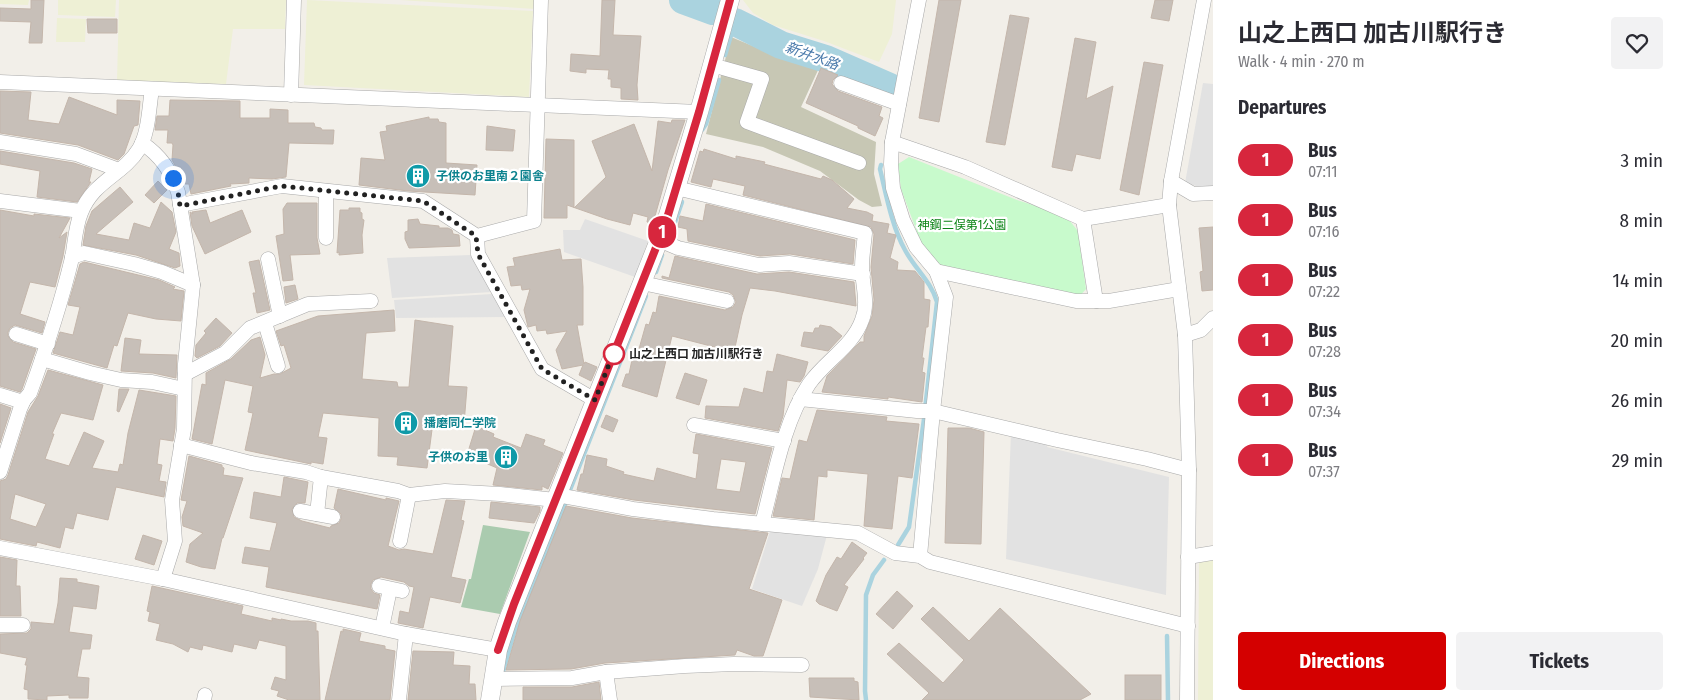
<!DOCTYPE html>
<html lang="en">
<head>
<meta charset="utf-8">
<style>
	body { margin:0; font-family:"Fira Sans Condensed","Noto Sans JP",sans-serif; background:#f2f2f3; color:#2b2b33; height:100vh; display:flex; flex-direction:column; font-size:19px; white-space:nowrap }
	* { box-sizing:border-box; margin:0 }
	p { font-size:16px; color:#7c7c81 }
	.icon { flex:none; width:28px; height:28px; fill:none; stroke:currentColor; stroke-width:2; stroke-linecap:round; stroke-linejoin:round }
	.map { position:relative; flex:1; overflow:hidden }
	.sheet { display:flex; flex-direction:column; background:#fff; width:475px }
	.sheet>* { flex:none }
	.badge { padding:0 10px; border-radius:16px; font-size:18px; line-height:32px }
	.you { position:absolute; width:25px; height:25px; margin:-12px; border:4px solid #fff; border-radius:50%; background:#1a73e8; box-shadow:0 0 0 8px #1a73e833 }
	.map>.badge { position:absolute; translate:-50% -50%; box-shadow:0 0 0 2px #fff }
	h2 { padding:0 25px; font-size:19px; line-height:45px }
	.round { display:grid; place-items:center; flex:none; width:52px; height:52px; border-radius:5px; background:#f2f2f3 }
	.overview { display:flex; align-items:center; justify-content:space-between; height:85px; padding:0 25px }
	h1 { font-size:24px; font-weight:700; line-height:38px }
	.primary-button { display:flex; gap:10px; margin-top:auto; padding:10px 25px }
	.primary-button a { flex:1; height:58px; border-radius:5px; background:#d40000; color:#fff; font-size:20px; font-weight:700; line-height:58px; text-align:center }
	.primary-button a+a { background:#f2f2f3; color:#2b2b33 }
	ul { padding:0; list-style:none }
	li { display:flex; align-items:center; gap:15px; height:60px; padding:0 25px }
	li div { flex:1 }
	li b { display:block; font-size:19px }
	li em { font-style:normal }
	li .badge { min-width:55px; font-weight:700; text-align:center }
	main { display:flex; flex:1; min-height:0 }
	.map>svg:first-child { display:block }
	.construction { fill:#c7c7b4 }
	.farmland { fill:#eef0d5 }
	.cemetery { fill:#aacbaf }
	.park { fill:#c8facc }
	.parking { fill:#e2e2e2 }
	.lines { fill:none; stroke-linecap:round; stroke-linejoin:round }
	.stream { stroke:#aad3df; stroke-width:4.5 }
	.river { stroke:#aad3df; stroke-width:28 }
	.building { fill:#c7bfb8; stroke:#c4b6ab; fill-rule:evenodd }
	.minor-casing { stroke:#a9a9a9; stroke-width:15 }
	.tertiary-casing { stroke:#a9a9a9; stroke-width:19 }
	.minor { stroke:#fff; stroke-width:14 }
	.tertiary { stroke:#fff; stroke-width:18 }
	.line-casing { stroke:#fff; stroke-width:11 }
	.line { stroke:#d7263d; stroke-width:8 }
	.walk { stroke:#222; stroke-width:5; stroke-dasharray:0 9 }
	.stop-dot { fill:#fff; stroke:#d7263d; stroke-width:2.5 }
	.labels { text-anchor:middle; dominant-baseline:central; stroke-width:4.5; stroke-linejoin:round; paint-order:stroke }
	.culture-label { font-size:12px; font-weight:bold; fill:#0d838f; stroke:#fff; text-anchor:start }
	.park-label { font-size:12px; fill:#0c8416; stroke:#fff }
	.stop-label { font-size:12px; font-weight:bold; fill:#222; stroke:#fff; text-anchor:start }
	.water-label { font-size:14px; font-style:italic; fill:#4a7aab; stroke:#fff }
</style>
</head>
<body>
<main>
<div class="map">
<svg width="1213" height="700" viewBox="0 0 1213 700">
	<rect width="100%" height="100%" fill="#f2efe9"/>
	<path class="construction" d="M731 37 760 49 819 68 801 107 876 142 874 174 882 206 872 207 859 200 820 171 763 147 706 134Z"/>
	<g class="farmland">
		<path d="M0 0H29L28 5 0 4Z"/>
		<path d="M58 0H116L115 17 58 15Z"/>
		<path d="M119 0H286L285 29H233L226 84 117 81Z"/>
		<path d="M307 0 533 11 529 97 304 85Z"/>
		<path d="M400 0H535V9Z"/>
		<path d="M743 0H896L892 34 879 62 824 41 773 25 753 13Z"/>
		<path d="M57 18 86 19 85 42H56Z"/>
		<path d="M1213 558V700H1198L1199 561Z"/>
	</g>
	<path class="cemetery" d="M483 525 530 532 500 614 461 607 469 579H471Z"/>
	<path class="park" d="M909 157 1017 200 1065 215 1078 231 1086 289 1078 298 937 264 921 243 901 189 898 164Z"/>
	<g class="parking">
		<path d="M1203 83 1213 84V186L1200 187 1185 183Z"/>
		<path d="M585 219 648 241 635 277 564 252 563 230H580Z"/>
		<path d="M471 255 492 292 392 298 387 258Z"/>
		<path d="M492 294 506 317 396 318 394 300Z"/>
		<path d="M1011 433 1048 442 1047 447 1169 477 1166 595 1006 559Z"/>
		<path d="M771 528 827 535 818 569 802 606 752 589Z"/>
	</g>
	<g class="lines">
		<g class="stream">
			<path d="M725 55 735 22"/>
			<path d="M702 130 706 124 719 80"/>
			<path d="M881 165 880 169C886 194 892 227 905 250 915 269 931 281 937 302L924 419 909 527 898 545"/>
			<path d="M674 225 682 202"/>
			<path d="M656 272 662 255"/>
			<path d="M570 490 646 296"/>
			<path d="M1167 636 1168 700"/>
			<path d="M502 675 514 633 565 504"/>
			<path d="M866 700 865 691 866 595 873 575 884 560"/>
		</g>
		<g class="river">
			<path d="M683 0 713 11"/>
			<path d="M735 22 781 45 826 59 890 87"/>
		</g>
	</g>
	<g class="building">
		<path d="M31 0H44L42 43H29L31 22 0 21V8L31 9Z"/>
		<path d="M602 0H615L613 35 641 36 637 85 638 100 621 99V88L611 87V79H608L609 70 586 69V73L570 71 571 54 600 56Z"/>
		<path d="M939 0H961L939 122 919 118Z"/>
		<path d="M1155 0H1173L1169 21 1151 18Z"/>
		<path d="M1010 15 1029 18 1005 145 986 142Z"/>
		<path d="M87 19H117V33H88Z"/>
		<path d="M1075 38 1096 42 1086 99 1113 86 1100 159 1076 154 1072 171 1052 167Z"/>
		<path d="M1144 62 1163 65 1139 195 1120 190Z"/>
		<path d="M821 68 838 75 833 80 832 84 838 91 882 107 879 116 883 118 875 136 858 128V126L806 103Z"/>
		<path d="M0 91 31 92 28 120 59 124 69 97 117 115V100L140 101 138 125 134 126 124 154 118 160 78 145 0 133Z"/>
		<path d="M170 100 240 101V118H270V109L288 110V123H314L315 127 321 128 322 130H334L333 144 289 143 286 177 272 179 249 178V183L230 184 231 186 191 194 189 184H185L181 167H176L172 160 173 145 172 143H167L168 130H155L157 116H169Z"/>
		<path d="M429 117V119H438L439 122 446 123V163L477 165 475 195 408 191 359 185 361 158 385 160 380 132 387 131 386 126Z"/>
		<path d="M672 120H685L668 170 653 223 647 222 648 217 633 213 630 225 607 219 567 205V218H544L546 139 574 140V208L606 177 592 141 634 124 652 171 658 121 671 123Z"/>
		<path d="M487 126 515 130 513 151 486 150Z"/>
		<path d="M704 149 736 159V156L765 162 764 164 821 179 823 176 832 180 854 199 847 208 867 212 873 215 872 221 889 224 887 233 896 235 890 258 898 262 897 270 915 271 924 282V299L930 300 928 327H926L922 358H924L922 372 925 373 922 402 888 397V399L822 392 827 376 860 342H864V336L872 316 874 300 871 267 874 234 871 227 743 195 745 186 713 179 711 187 691 182 700 151 703 152Z"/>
		<path d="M0 151 74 163 92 169 89 182H91L77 202 37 197 40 171 0 164Z"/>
		<path d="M158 181 167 190 154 203 145 195Z"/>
		<path d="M120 187 133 202 96 234 129 240 134 223 150 228 161 202 172 212 176 232 169 249 179 253 180 266 175 268 136 255 83 245 86 226 92 211Z"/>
		<path d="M287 203H317V238L320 254 290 255 293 280 283 281 276 236 284 234 283 209Z"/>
		<path d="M706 204 855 240 853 264 790 254 760 256 688 241 687 229 678 227 680 216 703 221Z"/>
		<path d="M349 208H360V212L362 213V219L364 220 362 235 363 253 339 255V252L337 253 340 210H349Z"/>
		<path d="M0 210 34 216V214L70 218 59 238 67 232 63 256 55 287 30 282 20 314 45 322 42 333 15 325 10 328 8 332V336L13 342 36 349 22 389 20 392 0 386Z"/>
		<path d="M206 210 210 223 242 210 251 232 205 254 192 226 190 212 193 214 192 212Z"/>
		<path d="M418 219 420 224 439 226V228H448L452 230 453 234 459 235 460 246 409 248 405 239V232L408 231V220Z"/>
		<path d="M1213 227V290L1202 291 1200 272 1203 271 1199 228Z"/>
		<path d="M560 249 562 260 581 259 583 287V325H577L584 364 585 362 597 367 591 381 579 375 583 365 562 369 556 350 567 331 547 334 546 330 537 331 536 325 528 327 524 310 530 289 522 290 521 285 511 286 507 267 515 266 513 258Z"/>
		<path d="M675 256 757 274 789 272 854 282 856 306 775 291 750 288 742 315 734 352 672 336 657 397 622 386 626 374H629L633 355 637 356 646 324 649 325 653 312 656 313 659 296 725 310 733 307 736 302 733 295 729 292 662 278V276L669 278Z"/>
		<path d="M259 260 270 310 257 313 253 293H256L249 262Z"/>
		<path d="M84 262 159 280 175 287 173 289 184 291 181 321 156 319 128 313 117 346 114 345 107 368 53 353 60 332 73 335 80 307 68 305 80 264Z"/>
		<path d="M295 285 298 299 286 303 284 287Z"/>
		<path d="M394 310 395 331 366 333 362 379 397 382 398 387H409L415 320 453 326 448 386 467 387 464 424 433 422 427 468 397 465 398 457 378 456 379 418 323 413 318 437 327 438 323 464 311 462V464L245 450 253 413 248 412 253 386 225 380 212 444 192 439 202 384 206 385V373L231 359 251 340 260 337 265 355 260 378 274 374H280L291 368 284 345 281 346 276 331 318 316Z"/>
		<path d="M216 318 232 333 220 346 197 358 195 356 196 345 206 333 204 331Z"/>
		<path d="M820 325 831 327 842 336 828 351 801 346 804 332 813 333 815 328H819Z"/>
		<path d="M125 338 141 340 139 354 177 355 176 378 153 373 121 371Z"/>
		<path d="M777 354 808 362 804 376 800 382 787 380 783 416 778 431 705 418 706 406 739 407 744 388 763 393 767 371 773 372Z"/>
		<path d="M48 370 103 385 93 420 61 413 52 434H54L45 459 69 466 84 432 104 441 92 468 118 472 120 464 123 465 128 433 139 390 176 396 175 428 173 441 160 439 157 464 162 465 159 481 166 482 164 497 116 487 108 520 77 513 73 529 65 527 60 548 37 542 36 546 0 539V481L6 479 8 475 28 412 38 396ZM15 494 46 504 36 527 10 519Z"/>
		<path d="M685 373 707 380 699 405 676 398Z"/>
		<path d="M119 389H129L119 412 117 411Z"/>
		<path d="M0 404 11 408 0 443Z"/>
		<path d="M817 410 887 417 886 421 919 424 912 478 898 476 892 529 864 526 868 474 827 470V477L818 476 814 520 773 516 782 478 790 479 799 440 807 442Z"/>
		<path d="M606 415 618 420 613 432 601 427Z"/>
		<path d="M476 426 494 434 493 437 521 448 526 434 545 440 543 445 563 453 548 489 542 486V490L493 485 497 468 467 455Z"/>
		<path d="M948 428H969L984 432 981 544 945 543Z"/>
		<path d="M696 434 772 448 755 514 634 500 577 490 581 474H583L587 455 607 459 606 466 624 472 623 474 654 481 657 468 696 479 699 454 693 453ZM721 459 746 462 740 492 716 489Z"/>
		<path d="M189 456 222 465V467L224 468 223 475 243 478 223 538H222L215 569 201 567 186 562 190 544 203 533 183 526 182 517 187 501 181 500Z"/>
		<path d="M284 477 308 482 305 503H297L292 509 294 517 302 521 330 528 331 526 339 523 341 519V514L334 508 338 489 386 500V498L399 501 388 546 399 550 404 549 433 554 446 500 465 501 461 520 464 521 451 577 466 580 460 603 430 597 423 628 398 623 400 611 409 613 414 587 409 586 404 582 381 577 373 580 371 584V589L374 593 380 595 377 609 266 587 269 567 242 563 245 547 270 551 277 523 250 518 254 492 281 497Z"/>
		<path d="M491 502 540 507V511L534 523 489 518Z"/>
		<path d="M566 506 632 518 768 533 749 589 782 600 763 656H754L737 650 735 655 605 663 571 669 506 670 520 621Z"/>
		<path d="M143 535 162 541 154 565 135 559Z"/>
		<path d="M852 542 867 553 863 558 864 559 844 585 848 587 837 611 819 604 816 601 826 575 837 557 841 559Z"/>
		<path d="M0 557 17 560 16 586H20L21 616H0Z"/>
		<path d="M60 578 77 579V582L99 586 96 609 73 606 69 632 92 635 90 649H82L77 677 89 678 88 698H69V695L47 696V700L28 699V690L24 689 27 665H25L27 658 0 653V634L27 633 31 629V622L54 624 58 603Z"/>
		<path d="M152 586 243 606 241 614 272 621V618L281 620V619L291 621H308L316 623V631H318L320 700H289L277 696 279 691 271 689 275 677 286 680V646L259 640 256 649 234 644 232 652 203 645 202 650 190 647 188 652 173 644 156 640 160 624 148 621 150 612 147 611Z"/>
		<path d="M897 591 913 606 893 629 876 614Z"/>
		<path d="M933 607 969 641 1000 608 1091 694 1080 700H922L929 693 887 654 899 643 943 683 964 660 921 619Z"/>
		<path d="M343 629 361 633 359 641 385 646V649L395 651 390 700H325L341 631 343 632Z"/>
		<path d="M413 651 454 652 453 665 470 666 469 684H475L476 700H408Z"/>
		<rect x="1125" y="675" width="36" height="25"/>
		<path d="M809 678H854V681L858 682 859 700 810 697Z"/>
		<path d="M599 682 601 700H523V687H572Z"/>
	</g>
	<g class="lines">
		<g class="minor-casing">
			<g id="minor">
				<path d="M919 0 892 142 891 164 893 188 903 220 916 247 936 271 946 297 933 411 920 556"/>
				<path d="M712 65 762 79 747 122 859 163"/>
				<path d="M0 82 699 112"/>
				<path d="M841 83 899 104"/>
				<path d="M291 95 294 0"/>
				<path d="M0 142 76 154 119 170"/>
				<path d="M892 142 965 167 1083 219 1169 205"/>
				<path d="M142 143C161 156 171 171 178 192L193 285"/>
				<path d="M1171 181 1193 194 1213 193"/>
				<path d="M676 188 865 233C864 244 862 256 862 267 862 284 869 303 862 320 853 346 825 361 809 384 783 423 774 479 762 524"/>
				<path d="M0 201 81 211"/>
				<path d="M180 205 282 186 423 201 477 236 534 221 541 0"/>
				<path d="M1083 219 1096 301"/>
				<path d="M477 236 478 254 542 369 595 400"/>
				<path d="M326 238V191"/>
				<path d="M659 240 678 248 759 265 789 263 863 274"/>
				<path d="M72 257 84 253 134 264 162 272 193 285 185 364 184 429 172 500 175 541 163 579"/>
				<path d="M268 259 280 316"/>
				<path d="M936 271 1076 301H1109L1179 289"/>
				<path d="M642 283 727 301"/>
				<path d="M265 323 278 366"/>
				<path d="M16 334 48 344"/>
				<path d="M1185 335 1201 330 1213 318"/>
				<path d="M42 359 90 373 121 380 152 382 184 389"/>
				<path d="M185 374 225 353 250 328 308 304 371 301"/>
				<path d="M0 395 23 402"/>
				<path d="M800 399 917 411H933L1057 440 1147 459 1189 470"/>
				<path d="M694 425 784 441"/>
				<path d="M181 445 251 463 306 472 321 477"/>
				<path d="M0 472 20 409 24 400 30 393C46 349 61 304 72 258 75 243 75 228 81 213 93 181 123 175 139 149 149 132 149 107 152 89"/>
				<path d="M557 495 633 509 713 519 858 533 895 553 920 556 930 562 1188 626"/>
				<path d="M300 511 333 517"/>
				<path d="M317 514 321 477 398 491 409 495 445 491 500 494 555 500"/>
				<path d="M400 541 409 495"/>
				<path d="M0 548 163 579 406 634 498 650"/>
				<path d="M1188 557 1213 553"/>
				<path d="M379 586 402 591"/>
				<path d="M0 625H23"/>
				<path d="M382 628 390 589"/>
				<path d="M606 672 610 700"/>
				<path d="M493 679 572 678 606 672 685 666 734 664 802 665"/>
				<path d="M204 700 205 695"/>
				<path d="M399 700 406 634"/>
				<path d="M1187 700 1189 470 1185 335 1169 205 1171 181 1204 0"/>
			</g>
		</g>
		<g class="tertiary-casing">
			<path id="tertiary" d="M490 700 498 650 507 622 665 225 699 112 730 0"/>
		</g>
		<use href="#minor" class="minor"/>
		<use href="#tertiary" class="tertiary"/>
	</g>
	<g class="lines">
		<g class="line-casing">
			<path id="line" d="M498 650 514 604 665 225 699 112 730 0"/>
		</g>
		<use href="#line" class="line"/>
		<path class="walk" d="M173 178 178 192 180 206 282 186 423 201 476 236 478 254 542 369 595 400 615 349 614 354"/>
	</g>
	<defs>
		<g id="building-disc" transform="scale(1.25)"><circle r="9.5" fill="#0f9aa8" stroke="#fff"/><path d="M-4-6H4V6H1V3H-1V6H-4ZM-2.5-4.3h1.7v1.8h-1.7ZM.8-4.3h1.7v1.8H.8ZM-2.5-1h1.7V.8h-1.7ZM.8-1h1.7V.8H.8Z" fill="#fff"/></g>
	</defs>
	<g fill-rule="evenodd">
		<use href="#building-disc" x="418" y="176"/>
		<use href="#building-disc" x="406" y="423"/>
		<use href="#building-disc" x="506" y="457"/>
	</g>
	<circle class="stop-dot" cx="614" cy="354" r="10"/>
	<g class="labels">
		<g class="culture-label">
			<text x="436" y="176">子供のお里南２園舎</text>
			<text x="424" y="423">播磨同仁学院</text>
			<text x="488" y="457" text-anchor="end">子供のお里</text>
		</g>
		<g class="park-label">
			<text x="962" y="225">神鋼二俣第1公園</text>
		</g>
		<g class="stop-label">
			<text x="629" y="354">山之上西口 加古川駅行き</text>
		</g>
		<g class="water-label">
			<text transform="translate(812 56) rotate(20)">新井水路</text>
		</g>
	</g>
</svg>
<div class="you" style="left:173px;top:178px"></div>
<b class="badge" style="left:662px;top:232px;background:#d7263d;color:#fff">1</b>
</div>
<section class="sheet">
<div class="overview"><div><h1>山之上西口 加古川駅行き</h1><p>Walk · 4 min · 270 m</p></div><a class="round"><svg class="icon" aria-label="heart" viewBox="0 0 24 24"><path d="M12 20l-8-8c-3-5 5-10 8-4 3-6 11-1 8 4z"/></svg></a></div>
<h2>Departures</h2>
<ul>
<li><span class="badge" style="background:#d7263d;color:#fff">1</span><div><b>Bus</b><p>07:11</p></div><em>3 min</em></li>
<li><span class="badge" style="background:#d7263d;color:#fff">1</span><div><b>Bus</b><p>07:16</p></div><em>8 min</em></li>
<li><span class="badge" style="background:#d7263d;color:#fff">1</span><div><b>Bus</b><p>07:22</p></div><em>14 min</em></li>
<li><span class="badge" style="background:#d7263d;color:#fff">1</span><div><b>Bus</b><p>07:28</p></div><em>20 min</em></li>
<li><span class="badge" style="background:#d7263d;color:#fff">1</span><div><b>Bus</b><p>07:34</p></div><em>26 min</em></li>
<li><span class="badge" style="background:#d7263d;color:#fff">1</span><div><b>Bus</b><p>07:37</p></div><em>29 min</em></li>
</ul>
<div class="primary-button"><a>Directions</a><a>Tickets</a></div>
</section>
</main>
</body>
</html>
